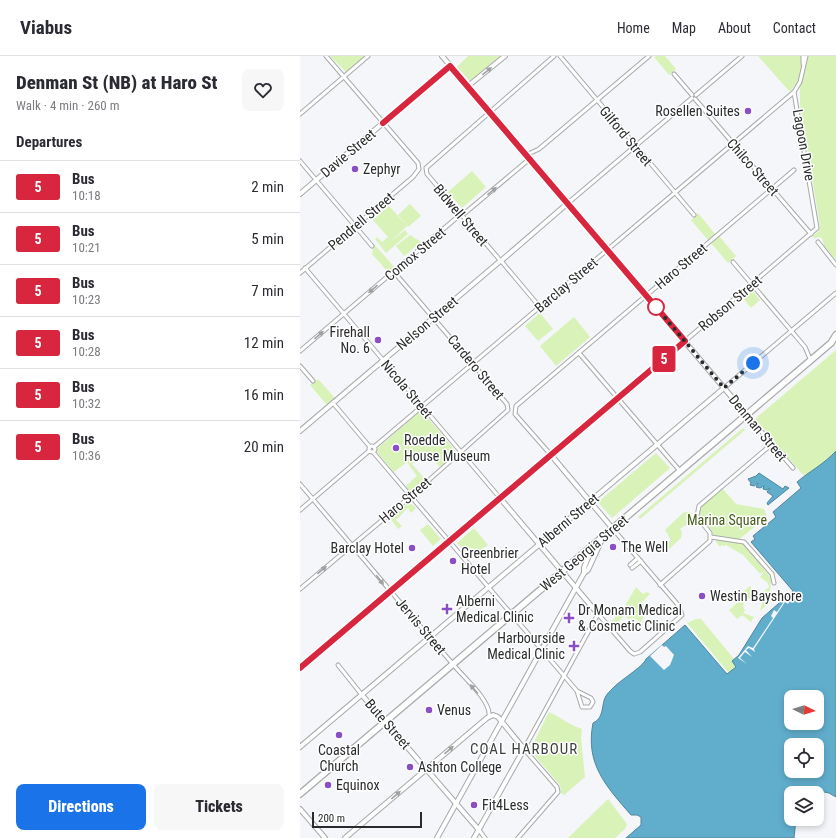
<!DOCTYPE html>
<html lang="en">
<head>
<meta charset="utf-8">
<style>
	body { margin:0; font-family:"Roboto Condensed",sans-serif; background:#f7f7f7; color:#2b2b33; height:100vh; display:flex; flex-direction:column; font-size:15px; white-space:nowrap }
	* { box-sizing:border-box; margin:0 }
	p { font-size:13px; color:#7c7c81 }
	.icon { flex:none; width:22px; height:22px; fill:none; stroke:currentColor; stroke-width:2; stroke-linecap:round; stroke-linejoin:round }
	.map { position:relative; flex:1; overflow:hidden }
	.side { display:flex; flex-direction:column; background:#fff; width:300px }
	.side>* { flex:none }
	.badge { padding:0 8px; border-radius:3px; font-size:14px; line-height:26px }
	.needle { width:26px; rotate:95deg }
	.controls { position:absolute; left:484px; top:634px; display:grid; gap:8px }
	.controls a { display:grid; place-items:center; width:40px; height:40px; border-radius:8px; background:#fff; box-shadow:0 2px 6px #0003; font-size:20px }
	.scale { position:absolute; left:12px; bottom:10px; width:110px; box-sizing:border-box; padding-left:4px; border:2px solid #2a2b2c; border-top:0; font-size:11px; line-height:14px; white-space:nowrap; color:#2a2b2c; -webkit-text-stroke:3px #fff; paint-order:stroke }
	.you { position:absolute; width:20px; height:20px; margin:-10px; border:3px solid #fff; border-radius:50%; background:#1a73e8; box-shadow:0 0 0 6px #1a73e833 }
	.map>.badge { position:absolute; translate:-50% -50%; box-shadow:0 0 0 2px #fff }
	h2 { padding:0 16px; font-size:15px; line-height:36px }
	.round { display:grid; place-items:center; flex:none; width:42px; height:42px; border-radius:8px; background:#f7f7f7 }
	.headline { display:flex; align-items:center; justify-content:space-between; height:68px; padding:0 16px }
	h1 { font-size:19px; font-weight:800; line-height:30px }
	.action { display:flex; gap:8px; margin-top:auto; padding:8px 16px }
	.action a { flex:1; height:46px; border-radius:8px; background:#1a73e8; color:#fff; font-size:16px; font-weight:800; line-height:46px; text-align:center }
	.action a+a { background:#f7f7f7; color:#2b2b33 }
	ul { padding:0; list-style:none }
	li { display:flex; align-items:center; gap:12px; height:52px; padding:0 16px; border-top:1px solid #e1e1e2 }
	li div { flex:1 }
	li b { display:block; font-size:15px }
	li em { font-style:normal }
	li .badge { min-width:44px; font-weight:700; text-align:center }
	header { display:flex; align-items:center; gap:24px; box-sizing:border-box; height:56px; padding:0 20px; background:#fff; border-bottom:1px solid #e1e1e2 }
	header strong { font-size:19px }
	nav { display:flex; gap:22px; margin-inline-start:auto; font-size:14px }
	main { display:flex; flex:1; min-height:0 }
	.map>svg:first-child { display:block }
	.green { fill:#d9f2b7 }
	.water { fill:#61adcc; stroke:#50869c; fill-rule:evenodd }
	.pier { fill:#f4f6f9 }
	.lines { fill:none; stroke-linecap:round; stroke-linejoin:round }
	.street-casing { stroke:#a7a9ab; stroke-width:5 }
	.secondary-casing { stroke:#a7a9ab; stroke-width:6 }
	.highway-casing { stroke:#a7a9ab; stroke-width:8 }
	.street { stroke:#fff; stroke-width:3 }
	.secondary { stroke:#fff; stroke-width:4 }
	.highway { stroke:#fff; stroke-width:5.5 }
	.oneway { fill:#9fa0a0 }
	.line-casing { stroke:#fff; stroke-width:9 }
	.line { stroke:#d7263d; stroke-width:6 }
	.walk { stroke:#2a2b2c; stroke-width:4; stroke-dasharray:0 7.2 }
	.poi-dot { fill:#8b4fc5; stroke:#fff; stroke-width:1.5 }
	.stop-dot { fill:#fff; stroke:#d7263d; stroke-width:2 }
	.labels { text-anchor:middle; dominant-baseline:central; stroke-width:3; stroke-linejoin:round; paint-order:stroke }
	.poi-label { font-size:14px; fill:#2a2b2c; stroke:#fff; text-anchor:start }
	.street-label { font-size:14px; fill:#2a2b2c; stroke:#fff }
	.park-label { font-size:14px; fill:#445b1a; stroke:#fff }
	.neighbourhood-label { font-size:15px; letter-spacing:1px; fill:#3f4142; stroke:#fff }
</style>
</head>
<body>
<header>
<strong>Viabus</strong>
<nav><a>Home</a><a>Map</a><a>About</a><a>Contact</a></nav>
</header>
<main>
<section class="side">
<div class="headline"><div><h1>Denman St (NB) at Haro St</h1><p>Walk · 4 min · 260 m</p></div><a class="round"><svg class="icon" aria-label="heart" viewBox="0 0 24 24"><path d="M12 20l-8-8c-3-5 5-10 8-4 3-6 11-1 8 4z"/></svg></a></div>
<h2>Departures</h2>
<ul>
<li><span class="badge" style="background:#d7263d;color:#fff">5</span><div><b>Bus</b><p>10:18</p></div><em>2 min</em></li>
<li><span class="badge" style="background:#d7263d;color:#fff">5</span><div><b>Bus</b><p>10:21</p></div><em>5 min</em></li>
<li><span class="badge" style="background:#d7263d;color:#fff">5</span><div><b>Bus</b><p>10:23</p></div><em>7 min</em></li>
<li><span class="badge" style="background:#d7263d;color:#fff">5</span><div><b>Bus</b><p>10:28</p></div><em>12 min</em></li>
<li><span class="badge" style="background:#d7263d;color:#fff">5</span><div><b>Bus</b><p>10:32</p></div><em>16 min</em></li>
<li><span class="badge" style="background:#d7263d;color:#fff">5</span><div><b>Bus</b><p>10:36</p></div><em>20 min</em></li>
</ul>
<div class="action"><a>Directions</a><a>Tickets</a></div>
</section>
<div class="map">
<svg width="536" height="782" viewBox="0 0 536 782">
	<rect width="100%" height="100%" fill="#f4f6f9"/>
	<g class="green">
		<path d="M30 0H65L46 16Z"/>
		<path d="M168 0H200L170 25 157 11Z"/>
		<path d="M356 0H365L376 13 369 19 354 1Z"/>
		<path d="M458 0H536V204L524 190 522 182 518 181 515 183 513 180 519 175 520 170 500 48V28L495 29 490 36Z"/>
		<path d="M172 115 186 131 162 152 148 136Z"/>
		<path d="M110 148 121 160 108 171 98 159Z"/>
		<path d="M89 150 107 170 91 185 105 174 108 178 86 197 75 183 77 181 82 186 88 181 73 164Z"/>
		<path d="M398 157 415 178 408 184 391 164Z"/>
		<path d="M110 179 121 186 104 200 96 190Z"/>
		<path d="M419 180 436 200 428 207 411 187Z"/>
		<path d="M74 188 95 212 89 217 72 198Z"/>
		<path d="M452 234 460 244 451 252 443 242Z"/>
		<path d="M240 257 253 273 238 285 225 270Z"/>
		<path d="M274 261 290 281 256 310 240 290Z"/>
		<path d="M536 294V395L525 407 504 420 457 365 456 362Z"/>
		<path d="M18 323 35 342 27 349 10 329Z"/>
		<path d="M120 355 123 356 157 397 140 411 126 396 112 408 125 423 110 436 106 430 117 420 107 406 94 416 77 396V393Z"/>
		<path d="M443 372 445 374 340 463 338 461Z"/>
		<path d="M356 397 370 412 312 462 298 446Z"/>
		<path d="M423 433 436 448 464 453 467 461 438 484 414 481 412 475 399 458 402 450Z"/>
		<path d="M109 446 116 452 111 457 108 452 96 464 102 470 98 473 90 462Z"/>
		<path d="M384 456H391L394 464 380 473 382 476 381 482 365 497 361 494 371 484 365 474Z"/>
		<path d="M128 468 141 483 133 490 120 474Z"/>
		<path d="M174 472 188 489 171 502 157 487Z"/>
		<path d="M417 483 444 488 471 522 470 538 473 543 460 555 462 547 459 542 457 544 450 542 444 546 443 550 445 555 443 557 454 561 451 566 442 559 437 563 429 554 444 541 443 536 450 530 455 538 457 537 459 540 469 531 468 527 460 521 463 518 462 516 460 518 443 499 426 489 424 490 422 489 420 491 416 486Z"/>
		<path d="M336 531 343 538 347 536 350 538 342 546 349 558 344 559 341 566 333 562 328 563 325 559 318 566 321 572 319 575 311 566 325 550Z"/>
		<path d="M396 563H401L434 603 432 605 436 611 429 617 387 567Z"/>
		<path d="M249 656C260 661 271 670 282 673L281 682 285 721 264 739 261 737 260 729 230 694Z"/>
		<path d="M308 743 327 768 325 773 315 782H268Z"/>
	</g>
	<g class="water">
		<path d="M536 395V741L529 737 515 734 511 737H491V763H496L494 782H326L341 769V761L337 759H331C306 730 285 708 293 667 305 662 301 647 306 640 307 638 310 635 312 633 320 624 343 611 346 603L385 569 427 618 436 611 432 605 439 599 462 562 493 535 451 486 455 483 453 480 476 461 473 456 501 432 497 426C510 415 524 408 536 395ZM491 641H517V667H491ZM491 689H517V715H491Z"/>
		<path d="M459 417 483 433 485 430 489 432 468 449 467 447 473 440 467 436 470 432 467 434 463 433 464 430 460 432 456 431 458 427 454 430 450 429 451 427 448 423 456 420Z"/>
	</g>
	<g class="pier">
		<path d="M491 541H492L488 548 485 546 454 593 455 596 449 592 446 594 452 601 445 596 440 602 447 608 438 602 448 590 453 592 473 562 471 560 474 554 477 556 485 544 488 546Z"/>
		<path d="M362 589 364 591 366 590 374 599 370 609 364 614 350 600Z"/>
	</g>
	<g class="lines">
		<g class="street-casing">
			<g id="street">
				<path d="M260 0 394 159"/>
				<path d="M503 0V8"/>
				<path d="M374 18 392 39"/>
				<path d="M396 39 442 0"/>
				<path d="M395 43 511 178"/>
				<path d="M0 58 68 0"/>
				<path d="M226 99 239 93 349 0"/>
				<path d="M0 105 72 190"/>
				<path d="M268 147 392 42"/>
				<path d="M518 186 536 209"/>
				<path d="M199 203 127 118 126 112 254 0"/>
				<path d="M202 206 239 250"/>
				<path d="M433 206 505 291 511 305"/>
				<path d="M5 212 200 442"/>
				<path d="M0 217 113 121 119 113 118 107 26 0"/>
				<path d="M385 285 517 172 494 36 500 26 506 0"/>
				<path d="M0 295 161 158 165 157 226 106 232 105"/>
				<path d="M279 297 380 415"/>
				<path d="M0 310 13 325"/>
				<path d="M424 332 536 237"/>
				<path d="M33 347 70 391"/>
				<path d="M447 359 493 412"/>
				<circle cx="72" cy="393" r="3"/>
				<path d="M74 391 494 36"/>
				<path d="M73 396 277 635 282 651H290L293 646 291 642 277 635"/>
				<path d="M251 399 215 358 216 350 494 114"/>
				<path d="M0 428C53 490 104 552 158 614 167 624 191 646 189 660"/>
				<path d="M0 454 69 395"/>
				<path d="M411 481 444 486 472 518 474 527"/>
				<path d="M330 509 338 502"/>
				<path d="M332 512 341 505"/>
				<path d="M360 529 410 485V477L397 460 399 450 472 388"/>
				<path d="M0 533 111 440 208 354 207 348 94 216"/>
				<path d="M38 609 62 639"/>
				<path d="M179 774 185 782"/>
				<path d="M218 782 258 736 257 731 224 693 298 558 330 595 334 598 340 596 382 559 379 550 313 473"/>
			</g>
		</g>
		<g class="secondary-casing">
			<g id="secondary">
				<path d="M142 0 447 359"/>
				<path d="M168 30 205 0"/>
				<path d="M0 138 151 9"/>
				<path d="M202 204 268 147"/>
				<path d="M0 375 199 206"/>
				<path d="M251 399 313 473"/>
				<path d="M200 442 298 558"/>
				<path d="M284 517V512L292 491"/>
				<path d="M0 612 385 285"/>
				<path d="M62 639 179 774"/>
				<path d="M0 691 424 332"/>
				<path d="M0 753 25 782"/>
				<path d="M45 782 187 662 193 659 198 661 224 693 174 782"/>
				<path d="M137 782 284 517 288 514 303 481"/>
			</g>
		</g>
		<g class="highway-casing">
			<path id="highway" d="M0 738 531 287 536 279"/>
		</g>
		<use href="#street" class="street"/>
		<use href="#secondary" class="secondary"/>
		<use href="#highway" class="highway"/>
	</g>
	<defs><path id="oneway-solid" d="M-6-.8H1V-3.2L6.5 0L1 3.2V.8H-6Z"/></defs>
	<g class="oneway">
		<use href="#oneway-solid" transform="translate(187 15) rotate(-39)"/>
		<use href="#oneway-solid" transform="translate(192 135) rotate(-40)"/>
		<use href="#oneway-solid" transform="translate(73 233) rotate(140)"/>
		<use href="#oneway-solid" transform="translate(19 279) rotate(-40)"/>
		<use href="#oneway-solid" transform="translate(22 514) rotate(-40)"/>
		<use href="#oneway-solid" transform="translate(80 524) rotate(52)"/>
		<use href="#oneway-solid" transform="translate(174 633) rotate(-130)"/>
		<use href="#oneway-solid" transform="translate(149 694) rotate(-41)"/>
		<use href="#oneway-solid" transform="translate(96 739) rotate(-40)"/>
	</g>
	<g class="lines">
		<g class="line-casing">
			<path id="line" d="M0 612 385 285 150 10 83 67"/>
		</g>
		<use href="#line" class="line"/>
		<path class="walk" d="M356 251 424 332 453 307"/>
	</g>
	<g class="poi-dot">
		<circle cx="448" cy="55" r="4"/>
		<circle cx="55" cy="113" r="4"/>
		<circle cx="78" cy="284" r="4"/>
		<circle cx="96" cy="392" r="4"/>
		<circle cx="313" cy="491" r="4"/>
		<circle cx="112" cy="492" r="4"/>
		<circle cx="153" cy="505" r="4"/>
		<circle cx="402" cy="540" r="4"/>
		<path d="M145 547h4v4h4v4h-4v4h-4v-4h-4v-4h4z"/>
		<path d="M267 556h4v4h4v4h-4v4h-4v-4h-4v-4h4z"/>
		<path d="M272 584h4v4h4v4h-4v4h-4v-4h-4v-4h4z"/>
		<circle cx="129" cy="654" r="4"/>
		<circle cx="39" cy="679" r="4"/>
		<circle cx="110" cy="711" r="4"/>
		<circle cx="28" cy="729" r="4"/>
		<circle cx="174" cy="749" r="4"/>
	</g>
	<circle class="stop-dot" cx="356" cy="251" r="8"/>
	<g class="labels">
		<g class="poi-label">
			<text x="440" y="55" text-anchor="end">Rosellen Suites</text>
			<text x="63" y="113">Zephyr</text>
			<text x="70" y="276" text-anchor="end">Firehall<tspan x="70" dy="16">No. 6</tspan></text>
			<text x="104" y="384">Roedde<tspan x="104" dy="16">House Museum</tspan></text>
			<text x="321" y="491">The Well</text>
			<text x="104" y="492" text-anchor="end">Barclay Hotel</text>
			<text x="161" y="497">Greenbrier<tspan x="161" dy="16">Hotel</tspan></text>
			<text x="410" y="540">Westin Bayshore</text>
			<text x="156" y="545">Alberni<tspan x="156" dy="16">Medical Clinic</tspan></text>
			<text x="278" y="554">Dr Monam Medical<tspan x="278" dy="16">&amp; Cosmetic Clinic</tspan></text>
			<text x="265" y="582" text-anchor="end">Harbourside<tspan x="265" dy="16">Medical Clinic</tspan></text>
			<text x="137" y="654">Venus</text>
			<text x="39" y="694" text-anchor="middle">Coastal<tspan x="39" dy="16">Church</tspan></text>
			<text x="118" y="711">Ashton College</text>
			<text x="36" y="729">Equinox</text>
			<text x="182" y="749">Fit4Less</text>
		</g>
		<g class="street-label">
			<text transform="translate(326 80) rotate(50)">Gilford Street</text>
			<text transform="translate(504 89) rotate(80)">Lagoon Drive</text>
			<text transform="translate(48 97) rotate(-40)">Davie Street</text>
			<text transform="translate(453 111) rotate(49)">Chilco Street</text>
			<text transform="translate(161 159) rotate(50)">Bidwell Street</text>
			<text transform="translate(61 165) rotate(-40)">Pendrell Street</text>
			<text transform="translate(115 198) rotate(-40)">Comox Street</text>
			<text transform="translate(381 210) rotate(-40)">Haro Street</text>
			<text transform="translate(266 229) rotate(-40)">Barclay Street</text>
			<text transform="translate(430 247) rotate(-40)">Robson Street</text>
			<text transform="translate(127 267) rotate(-40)">Nelson Street</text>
			<text transform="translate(176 311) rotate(50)">Cardero Street</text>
			<text transform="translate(107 333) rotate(50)">Nicola Street</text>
			<text transform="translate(458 372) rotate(50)">Denman Street</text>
			<text transform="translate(105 444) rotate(-40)">Haro Street</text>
			<text transform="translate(268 464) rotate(-40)">Alberni Street</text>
			<text transform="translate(284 497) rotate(-40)">West Georgia Street</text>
			<text transform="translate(121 570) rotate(50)">Jervis Street</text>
			<text transform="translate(88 668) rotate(49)">Bute Street</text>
		</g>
		<g class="park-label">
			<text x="427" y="464">Marina Square</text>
		</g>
		<g class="neighbourhood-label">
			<text x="224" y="693">COAL HARBOUR</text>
		</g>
	</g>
</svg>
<div class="controls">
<a><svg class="needle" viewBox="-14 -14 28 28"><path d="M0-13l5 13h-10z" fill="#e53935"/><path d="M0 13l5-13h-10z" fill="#7c7c81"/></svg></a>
<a><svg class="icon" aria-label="locate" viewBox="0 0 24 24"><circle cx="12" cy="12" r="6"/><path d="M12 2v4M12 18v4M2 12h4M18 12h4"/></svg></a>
<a><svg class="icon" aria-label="layers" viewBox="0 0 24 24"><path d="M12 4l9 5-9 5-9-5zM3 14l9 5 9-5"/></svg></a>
</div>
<div class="scale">200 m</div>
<div class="you" style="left:453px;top:307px"></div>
<b class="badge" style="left:364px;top:303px;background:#d7263d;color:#fff">5</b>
</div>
</main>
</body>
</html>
